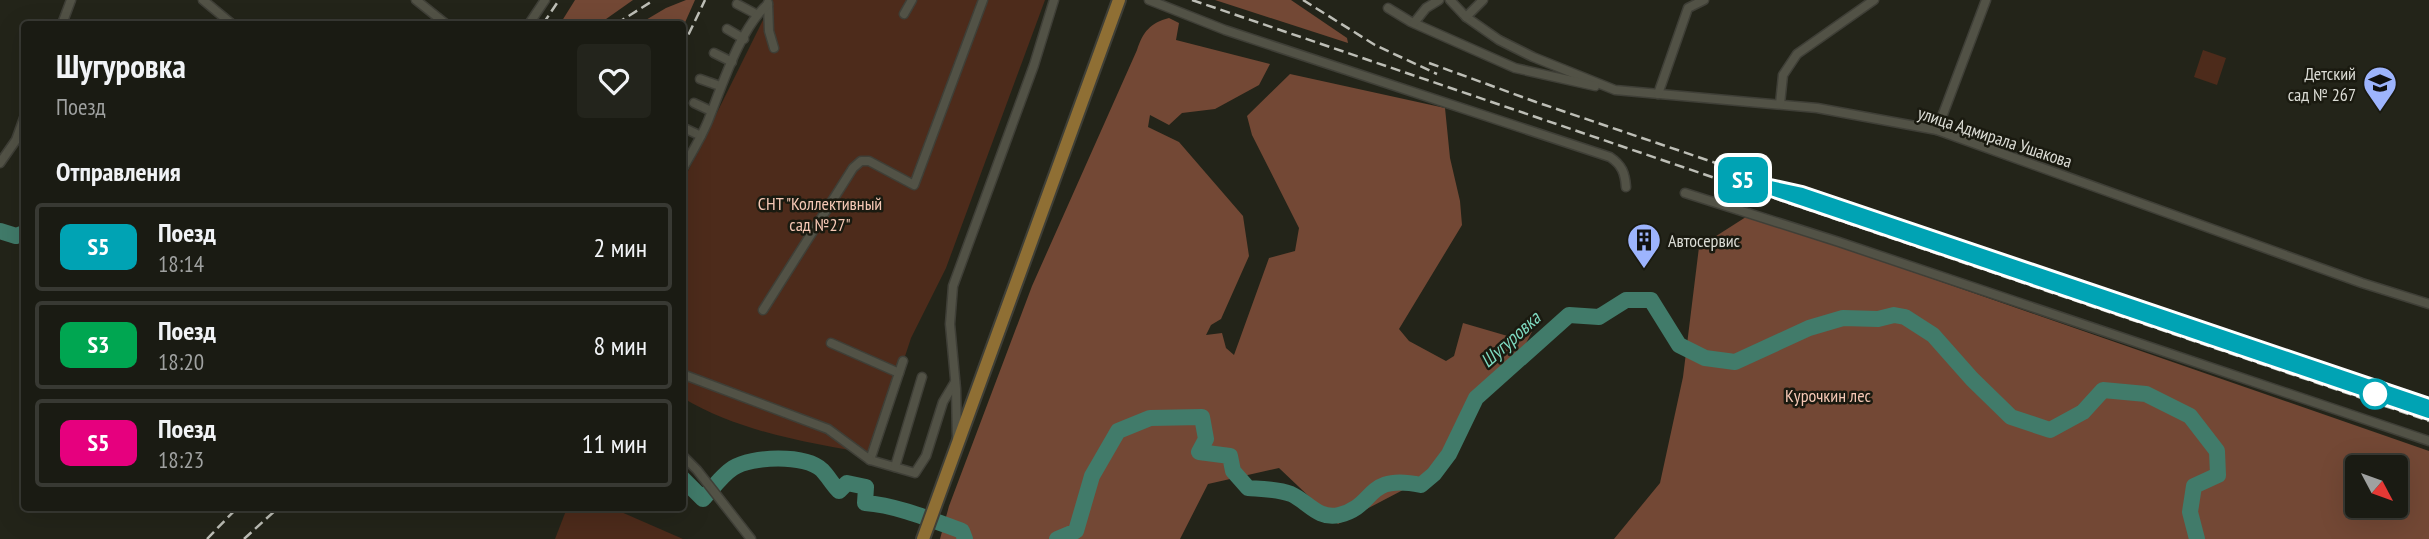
<!DOCTYPE html>
<html lang="ru">
<head>
<meta charset="utf-8">
<style>
	body { margin:0; font-family:"PT Sans Narrow",sans-serif; background:#23241c; color:#f1f3f6; height:100vh; display:flex; flex-direction:column; font-size:26px; white-space:nowrap }
	* { box-sizing:border-box; margin:0 }
	p { font-size:23px; color:#9fa1a0 }
	.icon { flex:none; width:38px; height:38px; fill:none; stroke:currentColor; stroke-width:2; stroke-linecap:round; stroke-linejoin:round }
	.map { position:relative; flex:1; overflow:hidden }
	.drawer { position:absolute; left:21px; top:21px; width:665px; height:490px; display:flex; flex-direction:column; background:#1a1b13; border-radius:7px; box-shadow:0 7px 28px #0002,0 0 0 2px #383933 }
	.drawer>* { flex:none }
	.badge { padding:0 14px; border-radius:10px; font-size:24px; line-height:46px }
	.needle { width:46px; rotate:131deg }
	.tools { position:absolute; left:2345px; top:455px; display:grid; gap:14px }
	.tools a { display:grid; place-items:center; width:63px; height:63px; border-radius:7px; background:#1a1b13; box-shadow:0 7px 28px #0002,0 0 0 2px #383933; font-size:35px }
	.map>.badge { position:absolute; translate:-50% -50%; box-shadow:0 0 0 4px #fff }
	h2 { padding:0 35px; font-size:26px; line-height:63px }
	.round { display:grid; place-items:center; flex:none; width:74px; height:74px; border-radius:7px; background:#23241c }
	.summary { display:flex; align-items:center; justify-content:space-between; height:119px; padding:0 35px }
	h1 { font-size:33px; font-weight:700; line-height:52px }
	ul { padding:0; list-style:none }
	li { display:flex; align-items:center; gap:21px; height:88px; margin:0 14px 10px; padding:0 21px; border:4px solid #383933; border-radius:7px }
	li div { flex:1 }
	li b { display:block; font-size:26px }
	li em { font-style:normal }
	li .badge { min-width:77px; font-weight:700; text-align:center }
	.map>svg:first-child { display:block }
	.green { fill:#4d2b1b }
	.forest { fill:#734835; fill-rule:evenodd }
	.lines { fill:none; stroke-linecap:round; stroke-linejoin:round }
	.river { stroke:#417b6a; stroke-width:16 }
	.street-casing { stroke:#3f3f37; stroke-width:11 }
	.primary-casing { stroke:#3f3f37; stroke-width:16 }
	.street { stroke:#525246; stroke-width:8 }
	.primary { stroke:#8f6f34; stroke-width:12 }
	.rail { stroke:#bdbeb6; stroke-width:2.5; stroke-dasharray:10 5; stroke-linecap:butt }
	.line-casing { stroke:#fff; stroke-width:16 }
	.line { stroke:#00a3b4; stroke-width:10 }
	.stop-dot { fill:#fff; stroke:#00a3b4; stroke-width:3.5 }
	.labels { text-anchor:middle; dominant-baseline:central; stroke-width:5; stroke-linejoin:round; paint-order:stroke }
	.poi-label { font-size:18px; fill:#dcddd6; stroke:#1a1a10; text-anchor:end }
	.street-label { font-size:18px; fill:#dcddd6; stroke:#1a1a10 }
	.park-label { font-size:18px; fill:#f5c8b5; stroke:#1a1a10 }
	.water-label { font-size:19px; font-style:italic; fill:#7edac0; stroke:#1a1a10 }
</style>
</head>
<body>
<div class="map">
<svg width="2429" height="539" viewBox="0 0 2429 539">
	<rect width="100%" height="100%" fill="#232419"/>
	<g class="green">
		<path d="M773 0H1045L946 268 911 338 873 454C808 443 740 432 683 398L682 183Z"/>
		<path d="M2203 50 2226 58 2217 85 2194 77Z"/>
		<path d="M567 508H612L683 539H555Z"/>
	</g>
	<g class="forest">
		<path d="M575 0H633L599 24H560Z"/>
		<path d="M686 0H695L683 27 682 24H639L666 8Z"/>
		<path d="M1215 0H1291L1347 38 1348 43Z"/>
		<path d="M1169 18 1179 23 1176 40 1270 64 1259 85 1215 109 1182 113 1169 125 1150 115 1148 127 1179 142 1243 216 1249 256 1221 319 1211 325 1206 335 1222 333 1226 348 1234 355 1269 258 1295 251 1299 228 1252 135 1247 116 1290 74 1445 108 1450 158 1460 201 1462 225 1399 329 1409 341 1446 361 1454 356 1463 323 1511 337 1540 316 1517 361 1464 406 1466 431 1424 479 1338 524 1279 468 1208 484 1180 539H940L949 506 1032 286 1137 50C1143 32 1150 23 1169 18Z"/>
		<path d="M1749 215 2429 451V539H1614L1660 483 1683 377 1699 247ZM2357 467H2396V506H2357Z"/>
	</g>
	<g class="lines">
		<g class="river">
			<path d="M0 231 16 236 24 233"/>
			<path d="M682 478 703 499C712 489 722 475 733 468 752 456 805 454 822 470 828 476 832 484 839 491L847 483 866 487 865 503C896 505 932 520 962 531L965 539"/>
			<path d="M1057 539 1076 531 1092 476 1118 431 1150 418 1202 417 1206 439 1199 452 1230 456 1233 471 1248 488C1262 489 1278 489 1291 494 1307 501 1318 520 1339 515 1377 506 1364 473 1421 485L1434 474 1449 454 1476 398 1569 315 1599 317 1626 300H1651L1679 345 1705 358 1735 362 1809 328 1843 318 1878 319 1894 315 1905 317 1933 335 1972 379 2011 417 2050 430 2083 412 2103 390 2146 394 2190 416 2217 451 2218 475 2194 486 2190 512 2197 539"/>
		</g>
		<g class="street-casing">
			<g id="street">
				<path d="M203 0 232 24"/>
				<path d="M416 0 446 24"/>
				<path d="M1149 0 1225 30 1610 157C1622 165 1625 173 1626 187"/>
				<path d="M1450 0 1466 17 1499 40 1533 57 1615 90 1817 108 1937 130 2362 283 2429 304"/>
				<path d="M768 3 769 31 774 48"/>
				<path d="M737 4 756 14"/>
				<path d="M1388 8 1411 22 1515 68 1595 86"/>
				<path d="M904 14 912 0"/>
				<path d="M1466 17 1483 0"/>
				<path d="M1414 23 1426 8 1439 0"/>
				<path d="M62 24 71 0"/>
				<path d="M529 24 545 0"/>
				<path d="M727 29 744 39"/>
				<path d="M714 53 732 62"/>
				<path d="M700 79 720 86"/>
				<path d="M1658 94 1688 8 1704 0"/>
				<path d="M694 103 711 111"/>
				<path d="M1780 104 1783 75 1797 54 1874 0"/>
				<path d="M682 127 701 136"/>
				<path d="M1937 130 1986 0"/>
				<path d="M0 163 16 140 24 118"/>
				<path d="M682 170C691 154 701 138 708 121 722 86 740 28 768 4"/>
				<path d="M1685 193 1839 242 2429 441"/>
				<path d="M763 310 853 168 861 161H869L914 185 983 0"/>
				<path d="M831 343 899 373"/>
				<path d="M903 361 870 460 915 473 926 456 943 402 955 382"/>
				<path d="M682 374 828 429 870 460"/>
				<path d="M957 438 956 389 950 324 953 286 1034 65 1054 0"/>
				<path d="M682 455 697 470 751 539"/>
				<path d="M895 467 922 377"/>
			</g>
		</g>
		<g class="primary-casing">
			<path id="primary" d="M923 539 1119 0"/>
		</g>
		<use href="#street" class="street"/>
		<use href="#primary" class="primary"/>
		<g class="rail">
			<path d="M1192 0 2429 421"/>
			<path d="M1303 0 1375 45 1437 74"/>
			<path d="M543 24 559 0"/>
			<path d="M616 24 654 0"/>
			<path d="M682 48 705 0"/>
			<path d="M1429 63 1536 102 2429 405"/>
			<path d="M207 539 237 508"/>
			<path d="M244 539 278 508"/>
		</g>
	</g>
	<g class="lines">
		<g class="line-casing">
			<path id="line" d="M2429 405 1802 193 1742 180 2429 413"/>
		</g>
		<use href="#line" class="line"/>
	</g>
	<defs>
		<g id="school-pin" transform="scale(1.75)"><path d="M0 17L-7.5 6A9.5 9.5 0 1 1 7.5 6Z" fill="#9db4fd" stroke="#1a1a10"/><path d="M0-5L7-2L0 1L-7-2ZM-4 1L0 2.5L4 1V4Q0 6-4 4Z" fill="#111"/></g>
		<g id="building-pin" transform="scale(1.75)"><path d="M0 17L-7.5 6A9.5 9.5 0 1 1 7.5 6Z" fill="#9db4fd" stroke="#1a1a10"/><path d="M-4-6H4V6H1V3H-1V6H-4ZM-2.5-4.3h1.7v1.8h-1.7ZM.8-4.3h1.7v1.8H.8ZM-2.5-1h1.7V.8h-1.7ZM.8-1h1.7V.8H.8Z" fill="#111"/></g>
	</defs>
	<g fill-rule="evenodd">
		<use href="#school-pin" x="2380" y="83"/>
		<use href="#building-pin" x="1644" y="240"/>
	</g>
	<circle class="stop-dot" cx="2375" cy="394" r="14"/>
	<g class="labels">
		<g class="poi-label">
			<text x="2356" y="73">Детский<tspan x="2356" dy="21">сад № 267</tspan></text>
			<text x="1668" y="240" text-anchor="start">Автосервис</text>
		</g>
		<g class="street-label">
			<text transform="translate(1995 137) rotate(18)">улица Адмирала Ушакова</text>
		</g>
		<g class="park-label">
			<text x="820" y="203">СНТ "Коллективный<tspan x="820" dy="21">сад №27"</tspan></text>
			<text x="1828" y="395">Курочкин лес</text>
		</g>
		<g class="water-label">
			<text transform="translate(1510 339) rotate(-42)">Шугуровка</text>
		</g>
	</g>
</svg>
<div class="tools">
<a><svg class="needle" viewBox="-14 -14 28 28"><path d="M0-13l5 13h-10z" fill="#e53935"/><path d="M0 13l5-13h-10z" fill="#9fa1a0"/></svg></a>
</div>
<b class="badge" style="left:1743px;top:180px;background:#00a3b4;color:#fff">S5</b>
<section class="drawer">
<div class="summary"><div><h1>Шугуровка</h1><p>Поезд</p></div><a class="round"><svg class="icon" aria-label="heart" viewBox="0 0 24 24"><path d="M12 20l-8-8c-3-5 5-10 8-4 3-6 11-1 8 4z"/></svg></a></div>
<h2>Отправления</h2>
<ul>
<li><span class="badge" style="background:#00a3b4;color:#fff">S5</span><div><b>Поезд</b><p>18:14</p></div><em>2 мин</em></li>
<li><span class="badge" style="background:#00a651;color:#fff">S3</span><div><b>Поезд</b><p>18:20</p></div><em>8 мин</em></li>
<li><span class="badge" style="background:#e6007e;color:#fff">S5</span><div><b>Поезд</b><p>18:23</p></div><em>11 мин</em></li>
</ul>
</section>
</div>
</body>
</html>
